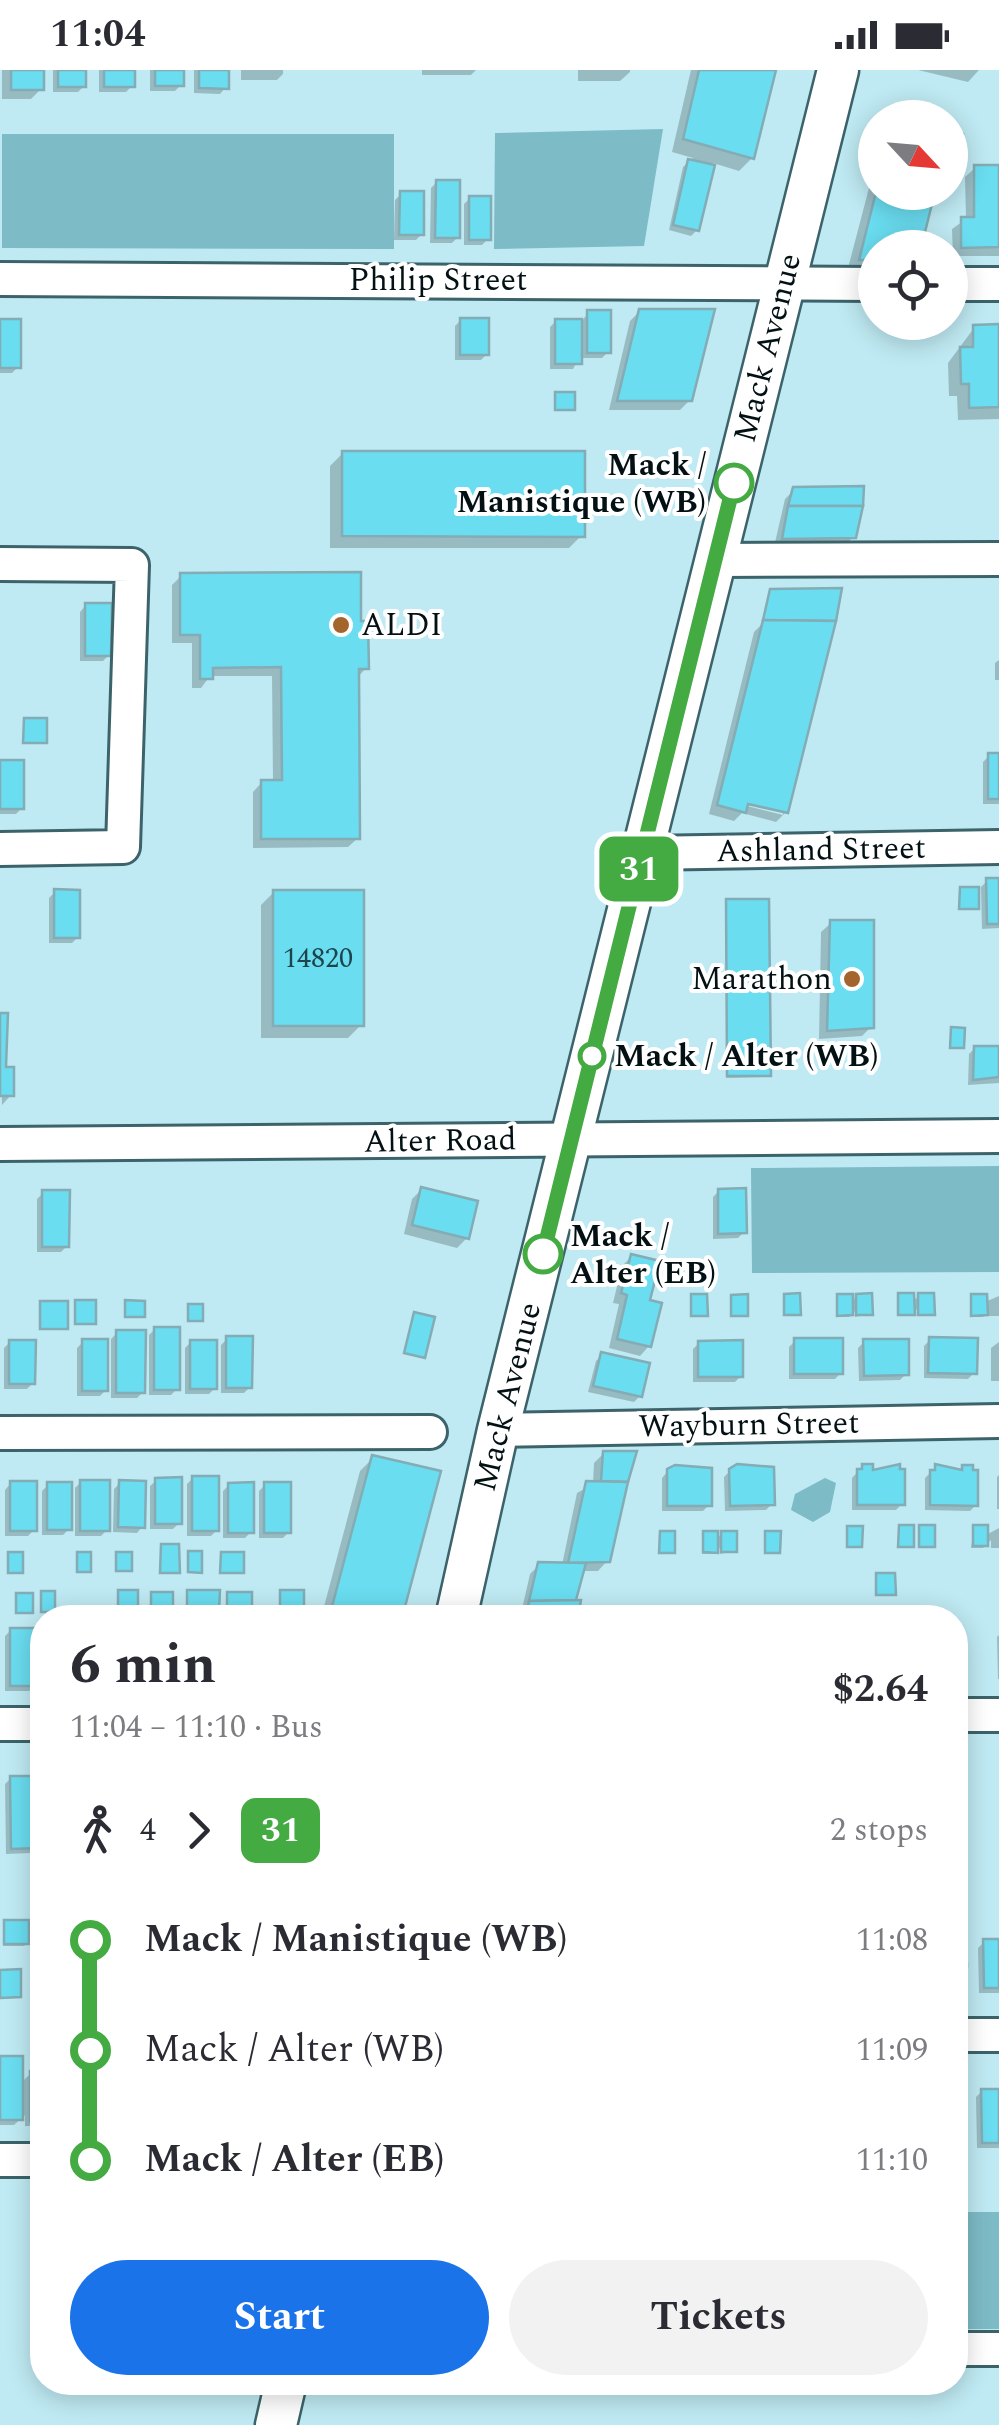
<!DOCTYPE html>
<html lang="en">
<head>
<meta charset="utf-8">
<style>
	body { margin:0; font-family:Spectral,serif; background:#f2f2f3; color:#2b2b33; height:100vh; display:flex; flex-direction:column; font-size:38px; white-space:nowrap }
	* { box-sizing:border-box; margin:0 }
	p { font-size:32px; color:#7c7c81 }
	.icon { flex:none; width:55px; height:55px; fill:none; stroke:currentColor; stroke-width:2; stroke-linecap:round; stroke-linejoin:round }
	.map { position:relative; flex:1; overflow:hidden }
	.drawer { position:absolute; left:30px; top:1535px; width:938px; height:790px; display:flex; flex-direction:column; background:#fff; border-radius:40px; box-shadow:0 5px 25px #0003 }
	.drawer>* { flex:none }
	.badge { padding:0 20px; border-radius:15px; font-size:35px; line-height:65px }
	.needle { width:65px; rotate:116deg }
	.fabs { position:absolute; left:858px; top:30px; display:grid; gap:20px }
	.fabs a { display:grid; place-items:center; width:110px; height:110px; border-radius:50%; background:#fff; box-shadow:0 5px 25px #0003; font-size:50px }
	.map>.badge { position:absolute; translate:-50% -50%; box-shadow:0 0 0 5px #fff }
	.legs { display:flex; align-items:center; gap:15px; height:110px; padding:0 40px; font-size:32px }
	.legs p { margin-inline-start:auto }
	.headline { display:flex; align-items:center; justify-content:space-between; height:170px; padding:0 40px }
	h1 { font-size:55px; font-weight:700; line-height:75px }
	.cta { display:flex; gap:20px; margin-top:auto; padding:20px 40px }
	.cta a { flex:1; height:115px; border-radius:60px; background:#1a73e8; color:#fff; font-size:40px; font-weight:700; line-height:115px; text-align:center }
	.cta a+a { background:#f2f2f3; color:#2b2b33 }
	ul { padding:0 40px; list-style:none }
	li { display:flex; align-items:center; gap:35px; height:110px; font-size:38px }
	li i { display:grid; place-items:center; width:15px; height:100%; margin:0 12px; background:currentColor }
	li i::after { content:''; width:25px; height:25px; margin:-12px; border:8px solid; border-radius:50%; background:#fff }
	li p { margin-inline-start:auto }
	li:first-child i { background:linear-gradient(#0000 50%,currentColor 0) }
	li:last-child i { background:linear-gradient(currentColor 50%,#0000 0) }
	.status { display:flex; justify-content:space-between; align-items:center; height:70px; padding:0 50px; background:#fff; direction:ltr }
	.status svg { height:28px; fill:currentColor }
	.map>svg:first-child { display:block }
	.green { fill:#7dbbc7 }
	.shadow { fill:#0003; fill-rule:evenodd }
	.building { fill:#6addf0; stroke:#83acb4; stroke-width:2.5 }
	.lines { fill:none; stroke-linecap:round; stroke-linejoin:round }
	.minor-casing { stroke:#3c636a; stroke-width:38 }
	.major-casing { stroke:#3c636a; stroke-width:45 }
	.minor { stroke:#fff; stroke-width:32 }
	.major { stroke:#fff; stroke-width:40 }
	.line-1-casing { stroke:#fff; stroke-width:22 }
	.line-1 { stroke:#44aa42; stroke-width:15 }
	.stop-1-dot { fill:#fff; stroke:#44aa42; stroke-width:5 }
	.poi-dot { fill:#a3652b; stroke:#fff; stroke-width:4 }
	.labels { text-anchor:middle; dominant-baseline:central; stroke-width:8; stroke-linejoin:round; paint-order:stroke }
	.number-label { font-size:28px; fill:#1d444b }
	.street-label { font-size:32px; fill:#031114; stroke:#fff }
	.stop-label { font-size:32px; font-weight:bold; fill:#031114; stroke:#fff; text-anchor:start }
	.poi-label { font-size:32px; fill:#031114; stroke:#fff; text-anchor:start }
</style>
</head>
<body>
<div class="status"><b>11:04</b><svg viewBox="0 0 49 12"><path d="M0 12V9h3v3zM5 12V6h3v6zM10 12V3h3v9zM15 12V0h3v12zM26 1h20v11H26zM47 4h2v5h-2z"/></svg></div>
<div class="map">
<svg width="999" height="2355" viewBox="0 0 999 2355">
	<rect width="100%" height="100%" fill="#bfeaf3"/>
	<g class="green">
		<path d="M663 59 644 176 494 179 495 63Z"/>
		<path d="M2 64H394V179L2 178Z"/>
		<path d="M999 1096V1202L752 1203 751 1098Z"/>
		<path d="M825 1408 836 1413 830 1442 813 1452 791 1440 795 1424Z"/>
		<rect x="955" y="2142" width="44" height="117"/>
	</g>
	<g class="shadow">
		<path d="M2 0H41V19L31 29H2Z"/>
		<path d="M53 0H84V16L78 22H53Z"/>
		<path d="M99 0H132V16L126 22H99Z"/>
		<path d="M150 0H181V15L175 21H150Z"/>
		<path d="M194 0H226V17L220 24 194 23Z"/>
		<path d="M241 0H283V4L277 10H241Z"/>
		<path d="M422 0H476L471 5H422Z"/>
		<path d="M578 0H630V2L620 11H578Z"/>
		<path d="M691 0H773L752 88 739 101 713 93 697 160 691 166 669 160 683 97 693 88 672 82Z"/>
		<path d="M918 0H979L968 12Z"/>
		<path d="M875 95V122H945L875 178V202H847Z"/>
		<path d="M999 97V186H953L952 159 966 149 965 107 975 98Z"/>
		<path d="M437 112 458 167 452 173H430L431 118Z"/>
		<path d="M401 124 422 164 416 170H394L395 130Z"/>
		<path d="M470 128 488 169 482 175H464V134Z"/>
		<path d="M640 241 690 330 680 340H609L630 251Z"/>
		<path d="M588 243 608 282 602 288H579L573 299H550V257L556 251H582Z"/>
		<path d="M461 250 487 284 481 290H455V256Z"/>
		<path d="M0 251 18 297 12 303H0Z"/>
		<path d="M999 257V349L958 350 957 326H949L948 293 974 258Z"/>
		<path d="M343 383 582 465 569 478H330V396Z"/>
		<path d="M794 420 853 467 844 477H774L785 429Z"/>
		<path d="M181 506 359 554 366 598 357 608 358 768 348 777 253 778V722L262 712H273L272 606H210L201 618H192V573H172V515Z"/>
		<path d="M771 521 786 742 776 752 742 743 734 751 709 744 754 562 761 555ZM736 728 783 739V745L735 733Z"/>
		<path d="M86 535 109 585 103 591H80V542Z"/>
		<path d="M999 590V610H995V593Z"/>
		<path d="M25 650 45 672 42 674H22Z"/>
		<path d="M989 686H999V734H983V692Z"/>
		<path d="M0 692 22 738 16 744H0Z"/>
		<path d="M999 810V858L982 859 981 817 987 811Z"/>
		<path d="M55 822 78 867 72 873H49V828Z"/>
		<path d="M274 822 361 955 348 968H261V835Z"/>
		<path d="M727 832 768 1005 766 1007 726 1008Z"/>
		<path d="M831 853 872 956 862 966 819 969 821 862Z"/>
		<path d="M0 946 4 1000 11 1025 2 1035Z"/>
		<path d="M975 978 999 979V1013L968 1015 969 984Z"/>
		<path d="M422 1119 467 1168 457 1178 404 1164 412 1129Z"/>
		<path d="M719 1121 744 1162 738 1168 713 1169V1127Z"/>
		<path d="M43 1123 67 1176 61 1182H37V1129Z"/>
		<path d="M631 1187 647 1232 649 1276 640 1286 609 1278 619 1234 613 1233 622 1196Z"/>
		<path d="M899 1225 912 1232 919 1226 932 1244 917 1246V1239L910 1246H897Z"/>
		<path d="M838 1226 851 1232 857 1226 870 1244 855 1247V1241L849 1247H836Z"/>
		<path d="M972 1226 985 1232 999 1226V1246H989V1241L983 1247H970Z"/>
		<path d="M76 1232 94 1253 91 1255H74Z"/>
		<path d="M155 1259 177 1319 171 1325H149V1265Z"/>
		<path d="M117 1263 143 1322 137 1328H111V1269Z"/>
		<path d="M227 1269 250 1317 244 1323H221V1275Z"/>
		<path d="M930 1270 974 1303 968 1309 924 1308V1276Z"/>
		<path d="M795 1271 841 1303 835 1309H789V1277Z"/>
		<path d="M10 1272 33 1313 27 1319H4V1278Z"/>
		<path d="M83 1272 106 1320 100 1326H77V1278Z"/>
		<path d="M191 1272 215 1318 209 1324H185V1278Z"/>
		<path d="M864 1272 906 1304 900 1310 859 1311 858 1278Z"/>
		<path d="M999 1272V1311H991V1278Z"/>
		<path d="M699 1273 741 1306 735 1312H693V1279Z"/>
		<path d="M602 1285 640 1326 634 1332 588 1322 596 1291Z"/>
		<path d="M604 1383H634L607 1491 598 1501H581L572 1533 576 1548H520L530 1504 539 1495H562L577 1423 593 1414 594 1393Z"/>
		<path d="M373 1388 399 1548H321L360 1401Z"/>
		<path d="M863 1396 902 1434 896 1440H852V1408Z"/>
		<path d="M936 1397 958 1402 963 1397 976 1435 970 1441 925 1440V1408Z"/>
		<path d="M668 1401 709 1435 703 1441H662V1408Z"/>
		<path d="M730 1401 772 1434 766 1440 725 1441 724 1407Z"/>
		<path d="M999 1405V1439H997V1407Z"/>
		<path d="M193 1408 217 1460 211 1466H187V1414Z"/>
		<path d="M157 1410 179 1453 173 1459H150V1416Z"/>
		<path d="M81 1412 107 1460 101 1466H75V1418Z"/>
		<path d="M11 1413 34 1460 28 1466H5V1420Z"/>
		<path d="M120 1413 143 1456 137 1463 113 1462 114 1419Z"/>
		<path d="M48 1415 69 1459 63 1465H42V1421Z"/>
		<path d="M229 1415 251 1462 245 1468H223V1421Z"/>
		<path d="M265 1415 289 1462 283 1468H259V1421Z"/>
		<path d="M974 1458 986 1465 999 1458V1478H991V1470L983 1478H971Z"/>
		<path d="M704 1463 716 1470 722 1463 734 1481 720 1484V1477L714 1484H702Z"/>
		<path d="M162 1476 177 1502 175 1504H159Z"/>
		<path d="M188 1523 217 1541 186 1543Z"/>
		<path d="M152 1524 170 1540 168 1543H150Z"/>
		<path d="M228 1524 249 1545 247 1548H225Z"/>
		<path d="M11 1560 35 1615 29 1621H5V1566Z"/>
		<path d="M42 1564V1624H41L42 1565Z"/>
		<path d="M999 1565V1609H998L997 1567Z"/>
		<path d="M11 1708 36 1777 30 1783 6 1784 5 1714Z"/>
		<path d="M5 1852 27 1873 24 1876H3Z"/>
		<path d="M984 1872 999 1873V1923H979L978 1878Z"/>
		<path d="M34 1901H42V1920H31Z"/>
		<path d="M0 1989 20 2014 31 2003H42V2056H25V2045L14 2055H0Z"/>
		<path d="M982 2021H999V2078H977L976 2027Z"/>
	</g>
	<g class="building">
		<rect x="11" y="0" width="33" height="20"/>
		<rect x="58" y="0" width="28" height="17"/>
		<rect x="104" y="0" width="31" height="17"/>
		<rect x="155" y="0" width="29" height="16"/>
		<path d="M199 0H229V19L199 18Z"/>
		<path d="M699 0H776L754 89 683 69Z"/>
		<path d="M950 61 963 64 950 114Z"/>
		<path d="M688 89 715 95 699 161 673 155Z"/>
		<path d="M974 95H999V177L961 178V147H974Z"/>
		<path d="M436 110H460V168H435Z"/>
		<path d="M400 121H424V165H399Z"/>
		<path d="M876 122H935L921 178H875V190H859Z"/>
		<rect x="469" y="126" width="22" height="44"/>
		<path d="M639 239H715L692 331H617Z"/>
		<rect x="587" y="240" width="24" height="43"/>
		<rect x="460" y="248" width="29" height="37"/>
		<rect x="0" y="249" width="21" height="49"/>
		<rect x="555" y="249" width="27" height="45"/>
		<path d="M999 254V337L969 338V314H961L960 277H973V255Z"/>
		<rect x="555" y="322" width="20" height="18"/>
		<path d="M342 381H585V467L342 466Z"/>
		<path d="M864 416 863 436H788L793 417Z"/>
		<path d="M788 436H863L856 468 782 469Z"/>
		<path d="M361 502V551H368L369 599H359L360 769H261V710H282L281 597 213 598V609H200V565H180V503Z"/>
		<path d="M842 518 836 551 763 550 770 519Z"/>
		<path d="M85 533H112L111 586H85Z"/>
		<path d="M763 550 836 551 788 743 748 734 746 743 717 735Z"/>
		<path d="M24 648H47V673H23Z"/>
		<rect x="988" y="683" width="11" height="46"/>
		<rect x="0" y="690" width="24" height="49"/>
		<path d="M986 808H999V854H987Z"/>
		<path d="M960 817H979V839H959Z"/>
		<path d="M54 819 80 820V868H54Z"/>
		<rect x="273" y="820" width="91" height="136"/>
		<path d="M726 829H769L771 1006H727Z"/>
		<path d="M830 850H874V958L827 961Z"/>
		<path d="M0 943H8L6 997H14V1026H0Z"/>
		<path d="M951 957 965 958 964 978H950Z"/>
		<path d="M974 976H999V1007L973 1010Z"/>
		<path d="M421 1117 478 1131 469 1169 412 1155Z"/>
		<path d="M746 1118 747 1163 718 1164V1119Z"/>
		<path d="M42 1120H70L69 1177H42Z"/>
		<path d="M631 1184 660 1191 650 1230 662 1233 651 1277 617 1269 627 1225 621 1223Z"/>
		<path d="M800 1223 801 1245H784V1224Z"/>
		<path d="M872 1223 873 1245H856V1224Z"/>
		<path d="M898 1223H914L915 1245H898Z"/>
		<path d="M918 1223H934L935 1245H918Z"/>
		<path d="M691 1224H707L708 1246H691Z"/>
		<path d="M748 1224V1246H731V1225Z"/>
		<path d="M837 1224H853V1245L837 1246Z"/>
		<path d="M971 1224H987L988 1245 971 1246Z"/>
		<rect x="75" y="1230" width="21" height="24"/>
		<path d="M125 1230 145 1231V1247H125Z"/>
		<rect x="40" y="1231" width="28" height="28"/>
		<rect x="188" y="1234" width="15" height="17"/>
		<path d="M414 1242 435 1247 425 1288 404 1283Z"/>
		<rect x="154" y="1257" width="26" height="63"/>
		<path d="M116 1260H146L145 1323H116Z"/>
		<path d="M226 1266H253L252 1318H226Z"/>
		<path d="M929 1267 978 1268 977 1304 928 1303Z"/>
		<rect x="794" y="1268" width="49" height="36"/>
		<rect x="82" y="1269" width="26" height="52"/>
		<path d="M863 1269H909V1305L864 1306Z"/>
		<path d="M9 1270H36L35 1314H9Z"/>
		<rect x="190" y="1270" width="27" height="49"/>
		<path d="M743 1270V1307H698V1271Z"/>
		<path d="M601 1282 650 1293 642 1327 593 1316Z"/>
		<path d="M603 1381H637L628 1412 601 1411Z"/>
		<path d="M372 1385 441 1401 402 1548H329Z"/>
		<path d="M737 1394 774 1397 775 1435 730 1436 729 1399Z"/>
		<path d="M862 1394H873V1400L900 1394V1399H905V1435H857V1399H862Z"/>
		<path d="M935 1394 962 1400V1395H973V1400H978V1436L930 1435V1400H935Z"/>
		<path d="M675 1395 712 1398V1436H667V1399Z"/>
		<rect x="192" y="1406" width="27" height="55"/>
		<path d="M182 1407V1454H155V1408Z"/>
		<rect x="80" y="1410" width="30" height="51"/>
		<path d="M119 1410 146 1411 145 1458 118 1457Z"/>
		<rect x="10" y="1411" width="27" height="50"/>
		<path d="M586 1411 628 1412 610 1492 568 1493Z"/>
		<rect x="47" y="1412" width="25" height="48"/>
		<path d="M254 1412V1463H228V1413Z"/>
		<rect x="264" y="1412" width="27" height="51"/>
		<path d="M899 1455H914V1477H898Z"/>
		<rect x="919" y="1455" width="16" height="22"/>
		<rect x="973" y="1455" width="15" height="21"/>
		<path d="M847 1456H863L862 1477H847Z"/>
		<path d="M660 1461H675V1483H659Z"/>
		<path d="M703 1461H718V1483L703 1482Z"/>
		<rect x="721" y="1461" width="16" height="21"/>
		<path d="M765 1461H781L780 1483H765Z"/>
		<path d="M161 1474H179L180 1503H160Z"/>
		<path d="M188 1481H202V1503L188 1502Z"/>
		<rect x="8" y="1482" width="15" height="21"/>
		<rect x="77" y="1482" width="14" height="20"/>
		<rect x="116" y="1482" width="16" height="19"/>
		<path d="M221 1482H244V1503H220Z"/>
		<path d="M538 1492 586 1493 576 1530 529 1531Z"/>
		<path d="M876 1503H895L896 1525H876Z"/>
		<rect x="118" y="1520" width="20" height="21"/>
		<path d="M187 1520H220L219 1542H187Z"/>
		<rect x="280" y="1520" width="24" height="18"/>
		<rect x="41" y="1521" width="14" height="21"/>
		<rect x="151" y="1522" width="22" height="19"/>
		<rect x="227" y="1522" width="25" height="24"/>
		<rect x="16" y="1523" width="17" height="20"/>
		<path d="M581 1530 578 1548H526L529 1531Z"/>
		<rect x="10" y="1558" width="28" height="58"/>
		<path d="M10 1706H38V1778L11 1779Z"/>
		<rect x="4" y="1850" width="25" height="24"/>
		<path d="M983 1869H999V1918H984Z"/>
		<path d="M955 1873H966L967 1896H955Z"/>
		<path d="M21 1899V1927L0 1928V1900Z"/>
		<rect x="0" y="1986" width="23" height="64"/>
		<rect x="30" y="2001" width="12" height="50"/>
		<path d="M981 2019H999V2073H982Z"/>
		<path d="M955 2020H963L964 2074H955Z"/>
	</g>
	<g class="lines">
		<g class="minor-casing">
			<g id="minor">
				<path d="M0 209 875 214"/>
				<path d="M950 214H999"/>
				<path d="M715 490 999 489"/>
				<path d="M0 494 132 495 123 777 0 779"/>
				<path d="M644 783 999 777"/>
				<path d="M0 1074 999 1066"/>
				<path d="M498 1360 999 1351"/>
				<path d="M0 1363 430 1362"/>
				<path d="M955 1645H999"/>
				<path d="M0 1654H42"/>
				<path d="M955 1965H999"/>
				<path d="M0 2090H42"/>
				<path d="M955 2279H999"/>
			</g>
		</g>
		<g class="major-casing">
			<g id="major">
				<path d="M456 1548 498 1360 838 0"/>
				<path d="M276 2355 286 2312"/>
			</g>
		</g>
		<use href="#minor" class="minor"/>
		<use href="#major" class="major"/>
	</g>
	<g class="lines">
		<g class="line-1-casing">
			<path id="line-1" d="M543 1184 734 413"/>
		</g>
		<use href="#line-1" class="line-1"/>
	</g>
	<g class="stop-1-dot">
		<circle cx="734" cy="413" r="18"/>
		<circle cx="592" cy="986" r="12"/>
		<circle cx="543" cy="1184" r="18"/>
	</g>
	<g class="poi-dot">
		<circle cx="341" cy="555" r="10"/>
		<circle cx="852" cy="909" r="10"/>
	</g>
	<g class="labels">
		<g class="number-label">
			<text x="318" y="888">14820</text>
		</g>
		<g class="street-label">
			<text x="438" y="210">Philip Street</text>
			<text transform="translate(768 278) rotate(-76)">Mack Avenue</text>
			<text transform="translate(821 780) rotate(-1)">Ashland Street</text>
			<text transform="translate(440 1071) rotate(-1)">Alter Road</text>
			<text transform="translate(508 1327) rotate(-76)">Mack Avenue</text>
			<text transform="translate(749 1355) rotate(-1)">Wayburn Street</text>
		</g>
		<g class="stop-label">
			<text x="706" y="395" text-anchor="end">Mack /<tspan x="706" dy="37">Manistique (WB)</tspan></text>
			<text x="614" y="986">Mack / Alter (WB)</text>
			<text x="570" y="1166">Mack /<tspan x="570" dy="37">Alter (EB)</tspan></text>
		</g>
		<g class="poi-label">
			<text x="361" y="555">ALDI</text>
			<text x="832" y="909" text-anchor="end">Marathon</text>
		</g>
	</g>
</svg>
<div class="fabs">
<a><svg class="needle" viewBox="-14 -14 28 28"><path d="M0-13l5 13h-10z" fill="#e53935"/><path d="M0 13l5-13h-10z" fill="#7c7c81"/></svg></a>
<a><svg class="icon" aria-label="locate" viewBox="0 0 24 24"><circle cx="12" cy="12" r="6"/><path d="M12 2v4M12 18v4M2 12h4M18 12h4"/></svg></a>
</div>
<b class="badge" style="left:639px;top:799px;background:#44aa42;color:#fff">31</b>
<section class="drawer">
<div class="headline"><div><h1>6 min</h1><p>11:04 – 11:10 · Bus</p></div><b>$2.64</b></div>
<div class="legs"><svg class="icon" aria-label="walk" viewBox="0 0 24 24"><circle cx="13" cy="4" r="2"/><path d="M13 8l-2 6 4 7M11 14l-3 7M7 12l3-4h3l4 4"/></svg>4<svg class="icon" aria-label="forward" viewBox="0 0 24 24"><path d="M9 5l7 7-7 7"/></svg><b class="badge" style="background:#44aa42;color:#fff">31</b><p>2 stops</p></div>
<ul>
<li><i style="color:#44aa42"></i><b>Mack / Manistique (WB)</b><p>11:08</p></li>
<li><i style="color:#44aa42"></i><span>Mack / Alter (WB)</span><p>11:09</p></li>
<li><i style="color:#44aa42"></i><b>Mack / Alter (EB)</b><p>11:10</p></li>
</ul>
<div class="cta"><a>Start</a><a>Tickets</a></div>
</section>
</div>
</body>
</html>
